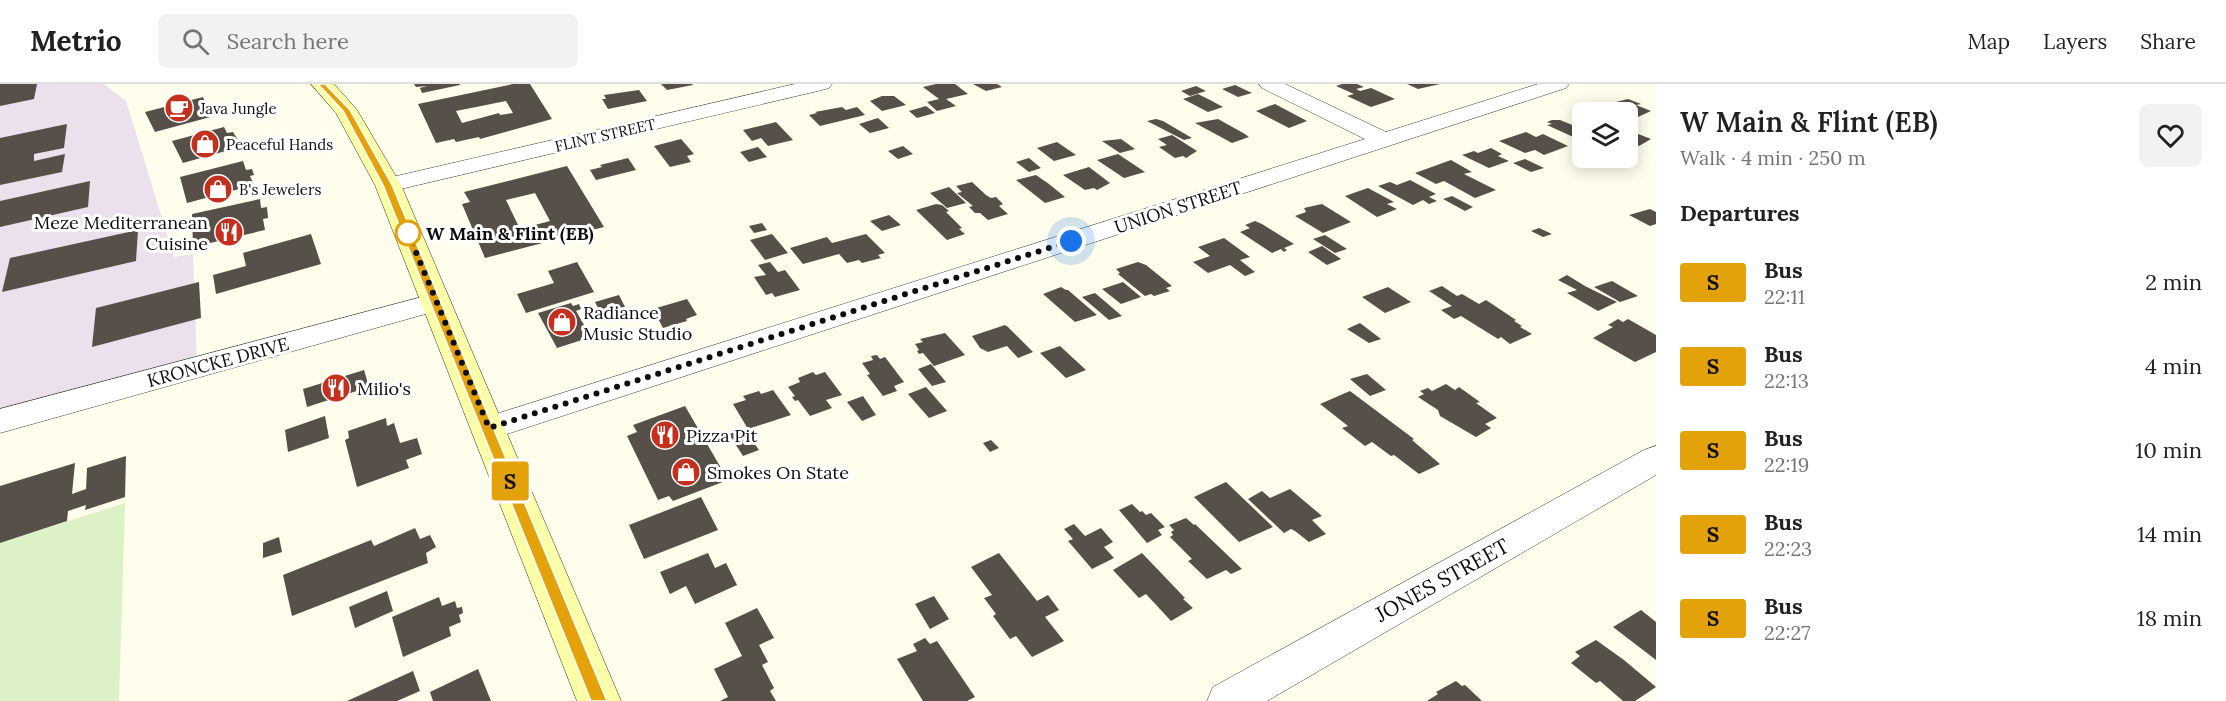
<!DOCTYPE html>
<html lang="en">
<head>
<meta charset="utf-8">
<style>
	body { margin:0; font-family:Lora,serif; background:#f2f2f2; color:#202124; height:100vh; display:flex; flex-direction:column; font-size:22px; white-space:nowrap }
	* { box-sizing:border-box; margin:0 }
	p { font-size:20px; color:#757577 }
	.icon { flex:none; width:33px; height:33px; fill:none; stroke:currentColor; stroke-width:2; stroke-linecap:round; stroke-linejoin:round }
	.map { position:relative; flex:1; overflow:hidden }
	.panel { display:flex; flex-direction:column; background:#fff; width:570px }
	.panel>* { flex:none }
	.badge { padding:0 12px; border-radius:4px; font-size:21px; line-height:39px }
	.fabs { position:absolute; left:1572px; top:18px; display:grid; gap:12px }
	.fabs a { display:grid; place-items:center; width:66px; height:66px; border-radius:9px; background:#fff; box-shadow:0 3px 15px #0003; font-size:30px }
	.you { position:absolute; width:30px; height:30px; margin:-15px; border:4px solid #fff; border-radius:50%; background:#1a73e8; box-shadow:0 0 0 9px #1a73e833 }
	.map>.badge { position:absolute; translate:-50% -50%; box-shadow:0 0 0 3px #fff }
	h2 { padding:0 24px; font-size:22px; line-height:54px }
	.round { display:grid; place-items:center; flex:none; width:63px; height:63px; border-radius:9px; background:#f2f2f2 }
	.overview { display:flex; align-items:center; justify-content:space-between; height:102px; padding:0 24px }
	h1 { font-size:28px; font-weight:600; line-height:45px }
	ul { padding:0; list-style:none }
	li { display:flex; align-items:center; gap:18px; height:84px; padding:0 24px }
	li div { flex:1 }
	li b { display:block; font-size:22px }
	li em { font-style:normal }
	li .badge { min-width:66px; font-weight:700; text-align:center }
	header { display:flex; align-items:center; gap:36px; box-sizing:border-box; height:84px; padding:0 30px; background:#fff; border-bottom:2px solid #e0e0e0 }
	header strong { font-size:28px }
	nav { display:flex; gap:33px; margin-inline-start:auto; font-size:21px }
	.search { width:420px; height:54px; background:#f2f2f2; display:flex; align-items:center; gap:15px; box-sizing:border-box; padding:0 21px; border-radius:9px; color:#757577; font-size:22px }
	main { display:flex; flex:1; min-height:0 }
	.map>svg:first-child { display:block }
	.industrial { fill:#ece0ec }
	.pitch { fill:#dcf2c6 }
	.building { fill:#565048; fill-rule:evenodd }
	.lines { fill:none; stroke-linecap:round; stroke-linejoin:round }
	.minor-casing { stroke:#404040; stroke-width:1 }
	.secondary-casing { stroke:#2f2f2f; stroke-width:1 }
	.minor { fill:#fff; fill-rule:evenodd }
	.secondary { fill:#fbffa7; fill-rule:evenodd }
	.line { fill:#e3a20a; stroke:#fff; stroke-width:1.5 }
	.walk { stroke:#0d0d0d; stroke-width:6; stroke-dasharray:0 10.8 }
	.stop-dot { fill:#fff; stroke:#e3a20a; stroke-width:3 }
	.labels { text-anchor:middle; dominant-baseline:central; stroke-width:6; stroke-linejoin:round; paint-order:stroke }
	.far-poi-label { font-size:15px; fill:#0d0d0d; stroke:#fff; text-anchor:start }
	.far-street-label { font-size:15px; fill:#0d0d0d; stroke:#fff }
	.street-label { font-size:18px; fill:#0d0d0d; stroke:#fff }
	.poi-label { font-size:18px; fill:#0d0d0d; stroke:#fff; text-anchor:start }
	.stop-label { font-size:18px; font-weight:bold; fill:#0d0d0d; stroke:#fff; text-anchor:start }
	.near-street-label { font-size:21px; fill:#0d0d0d; stroke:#fff }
</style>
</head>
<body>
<header>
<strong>Metrio</strong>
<div class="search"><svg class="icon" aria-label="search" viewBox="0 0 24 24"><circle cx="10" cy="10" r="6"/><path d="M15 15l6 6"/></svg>Search here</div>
<nav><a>Map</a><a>Layers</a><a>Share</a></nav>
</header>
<main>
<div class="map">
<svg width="1656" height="617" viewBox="0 0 1656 617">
	<rect width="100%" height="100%" fill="#fffeec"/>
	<path class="industrial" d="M0 0H104L126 17 174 173 193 170 197 283 0 337Z"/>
	<path class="pitch" d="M125 419 119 617H0V459Z"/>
	<g class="building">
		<path d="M0 0H37L34 15 0 22Z"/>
		<path d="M414 0H460V1L422 9 420 4 427 2 416 3Z"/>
		<path d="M513 0H530L552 35 480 55 479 53 456 58 454 55 436 59 418 20ZM506 17 513 29 500 31 499 29 462 39 456 27Z"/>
		<path d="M661 0H692L693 1 667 6Z"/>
		<path d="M936 0H955L968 10 946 15 956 22 937 27 927 18 939 15 923 3Z"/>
		<path d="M973 0H997L1002 3 986 7Z"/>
		<path d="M1342 0H1357L1364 3 1356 5 1360 7 1371 4 1395 15 1371 23 1347 12 1354 10 1336 2Z"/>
		<path d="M1407 0H1440L1418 5Z"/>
		<path d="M1235 1 1252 9 1238 13 1222 5Z"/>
		<path d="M1196 2 1206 7 1190 12 1181 7Z"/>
		<path d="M639 6 647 17 608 25 602 15H606L604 11Z"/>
		<path d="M1198 10 1210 16 1223 23 1208 28 1183 15Z"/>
		<path d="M882 12H894L906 21 882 27 870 17Z"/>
		<path d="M203 13 206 20 209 19 214 32 155 48 145 28Z"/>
		<path d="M1628 15 1641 20 1636 21 1651 27 1638 33 1612 23 1617 21 1612 19Z"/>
		<path d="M1275 20 1307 37 1289 44 1256 27Z"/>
		<path d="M926 22 935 29 917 34 909 27Z"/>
		<path d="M842 23 846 26 857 23 865 31 820 42 809 31 817 29 815 28Z"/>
		<path d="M878 34 889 44 870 49 859 40Z"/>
		<path d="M1156 35 1163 37 1192 54 1184 56 1147 37Z"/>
		<path d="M1218 35 1245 50 1249 53 1232 59 1195 39Z"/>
		<path d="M1552 36H1560L1582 45V57L1547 41 1552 40 1547 38Z"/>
		<path d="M776 38 793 56 768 62 761 54 752 57 743 46Z"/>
		<path d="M67 40 64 64 34 70V77L65 70 62 88 0 101V54Z"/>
		<path d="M224 43 227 49 233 48 238 56 232 57 236 64 183 79 172 57Z"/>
		<path d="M1628 46 1651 55 1639 62 1628 57Z"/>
		<path d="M1526 48 1536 53 1543 50 1568 62 1544 71 1535 66 1525 69 1499 57Z"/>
		<path d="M1172 51 1197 67 1186 74 1183 72 1175 74 1159 63 1167 61 1158 55Z"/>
		<path d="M681 55 694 70 687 72 691 78 670 83 654 62Z"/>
		<path d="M1121 55 1135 65 1120 69 1102 57Z"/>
		<path d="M1057 58 1076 71 1054 77 1037 64Z"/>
		<path d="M903 62 913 70 898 75 888 67Z"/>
		<path d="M758 63 767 73 749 78 740 68Z"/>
		<path d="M1491 64 1502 70 1498 72 1509 77 1489 84 1462 71 1474 67 1478 69Z"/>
		<path d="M1118 70 1145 88 1124 94 1097 76Z"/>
		<path d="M628 74 636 86 596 96 590 86 602 83 600 81Z"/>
		<path d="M1029 74 1041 84 1029 88 1016 78Z"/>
		<path d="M1525 75 1544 84 1531 88 1513 79Z"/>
		<path d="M1451 76 1472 88 1464 90 1496 106 1475 114 1444 97 1436 100 1415 89Z"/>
		<path d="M243 77 246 86 252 85 254 91 250 92 254 101 187 119 180 93Z"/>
		<path d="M567 82 604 143 485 174 462 120 470 118 464 108ZM535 109 550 137 520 145 506 116Z"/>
		<path d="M1089 83 1110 99 1097 106 1094 104 1085 106 1063 91Z"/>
		<path d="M1036 91 1049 100 1065 113 1045 119 1016 96Z"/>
		<path d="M1410 96 1436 110 1429 113 1437 117 1429 120 1423 116 1413 121 1378 102 1390 98 1397 101Z"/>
		<path d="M90 97 88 123 0 143V117Z"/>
		<path d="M972 98 986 111 991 114 996 113 1003 120 999 122 1008 130 988 136 980 129H975L969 123 973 122 957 109 962 108 956 102Z"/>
		<path d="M949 103 966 119 947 124 930 109Z"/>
		<path d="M1368 104 1394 118 1387 120 1397 125 1377 133 1345 112Z"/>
		<path d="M1452 112 1473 123 1465 127 1443 115Z"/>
		<path d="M260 115 261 124 267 123 268 134 263 135 265 146 193 163 192 130Z"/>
		<path d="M936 120 942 121 949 127 946 128 962 144 959 145 965 150 947 156 916 126Z"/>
		<path d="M1322 120 1351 138 1323 149 1295 132 1306 128 1304 124Z"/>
		<path d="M1650 125 1656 128V140L1650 142 1629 131Z"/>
		<path d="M889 131 901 141 882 147 870 137Z"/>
		<path d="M1255 137 1262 140 1294 160 1284 164 1287 166 1284 168 1281 165 1272 169 1240 148 1250 144 1245 141Z"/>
		<path d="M762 139 767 146 754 149 749 142Z"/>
		<path d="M1539 144 1552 150 1543 153 1531 147Z"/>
		<path d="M138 146 136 177 2 208 10 174Z"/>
		<path d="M311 150 321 180 216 210 213 191 246 182 243 169Z"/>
		<path d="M772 150 788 169 765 176 750 156Z"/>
		<path d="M866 150 885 169 878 171 881 174 862 179 859 176 847 179 839 170 803 180 790 164 827 153 832 159Z"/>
		<path d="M1325 151 1347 165 1335 169 1313 155Z"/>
		<path d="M1224 154 1250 173 1240 176 1255 188 1245 192 1230 181 1208 189 1193 178 1210 172 1198 163Z"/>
		<path d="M1322 162 1341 175 1327 181 1308 168Z"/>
		<path d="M577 178 594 208 526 229 517 210 554 199 548 187Z"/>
		<path d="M770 178 778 188 785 186 800 206 775 213 772 209 766 211 754 193 766 191 758 181Z"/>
		<path d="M1138 178 1146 181 1172 202 1166 204 1170 207 1154 212 1151 210 1145 212 1118 190 1120 189 1116 185Z"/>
		<path d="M1567 191 1585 202 1617 218 1598 227 1567 209 1577 206 1558 196Z"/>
		<path d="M1612 197 1638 212 1620 218 1594 203Z"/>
		<path d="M199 198 201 234 92 263 96 224Z"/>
		<path d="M1123 198 1141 213 1121 220 1102 205Z"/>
		<path d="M1442 202 1457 212 1462 210 1479 220 1486 216 1516 236 1514 237 1522 242 1520 243 1532 250 1510 260 1501 253 1498 255 1461 232 1454 235 1441 226 1452 222 1429 207Z"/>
		<path d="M1061 203 1066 206H1068L1097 231 1075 238 1043 210Z"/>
		<path d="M1388 203 1411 218 1385 229 1362 213Z"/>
		<path d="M1095 209 1122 232 1109 236 1082 213Z"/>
		<path d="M619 211 626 225 602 232 595 218Z"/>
		<path d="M687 215 697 231 686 235 687 237 663 244 653 225Z"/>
		<path d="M571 219 573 222 579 220 581 225 576 227 591 253 557 264 538 229Z"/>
		<path d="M1618 235 1623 238 1628 235 1656 251V268L1635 278 1593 254 1613 243 1608 241Z"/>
		<path d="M1360 239 1381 255 1369 259 1347 245Z"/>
		<path d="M1005 241 1008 243 1033 268 1018 274 1007 262 988 268 980 264 972 252Z"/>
		<path d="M945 249 965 271 934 282 923 269 919 270 917 267 919 266 915 260 923 258 920 255Z"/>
		<path d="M1060 262 1086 286 1066 294 1040 269Z"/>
		<path d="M877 271 880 275 885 273 904 298 894 302 897 307 883 312 867 291 870 290 862 279 873 276 871 272Z"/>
		<path d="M931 280 946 298 932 302 918 285Z"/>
		<path d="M364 286 369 303 307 323 303 305Z"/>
		<path d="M813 288 816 291 825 288 842 311 826 316 832 324 810 332 798 316 795 317 792 313 795 312 788 303 800 298 798 294Z"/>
		<path d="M1367 290 1386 306 1370 312 1350 295Z"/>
		<path d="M1446 300 1455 306 1459 303 1480 318 1476 319 1497 334 1485 340 1491 344 1476 353 1440 332 1438 326 1418 313 1424 310 1420 307 1428 304 1432 307Z"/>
		<path d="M926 303 947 327 929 334 908 310Z"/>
		<path d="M773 306 791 331 748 345 733 320 746 316 743 312 759 307 761 310Z"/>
		<path d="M1350 307 1414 355 1412 356 1440 380 1419 390 1394 371 1391 372 1372 358 1365 362 1342 344 1348 342 1320 320Z"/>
		<path d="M863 312 876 331 862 337 847 318Z"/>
		<path d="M685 322 728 396 673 417 669 412 658 416 627 352 637 348 633 341Z"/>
		<path d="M325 332 329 354 288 368 285 346Z"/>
		<path d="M386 334 387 342 394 339 400 359 417 354 422 370 406 376 409 384 357 403 345 356 349 354 348 347Z"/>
		<path d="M744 345 759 366 743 372 729 350Z"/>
		<path d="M991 356 999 364 990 368 983 359Z"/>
		<path d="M126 372 125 413 85 426 86 421 68 427 67 437 0 459V402L75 379 72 410 86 405 87 384Z"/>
		<path d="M1226 398 1273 443 1239 458 1194 413Z"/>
		<path d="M1290 405 1322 432 1312 436 1326 450 1309 458 1295 447 1291 445 1284 449 1248 415 1262 407 1270 414Z"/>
		<path d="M701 413 718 446 644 475 629 441Z"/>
		<path d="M1132 420 1140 428 1142 427 1146 431 1151 429 1165 443 1158 446 1162 451 1147 459 1119 426Z"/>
		<path d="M1186 434 1194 441 1195 440 1242 485 1231 490 1226 486 1207 495 1188 477 1192 475 1170 453 1173 451 1171 448 1174 446 1169 441Z"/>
		<path d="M1074 440 1085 452 1101 444 1113 458 1104 463 1114 474 1092 485 1068 457 1073 455 1064 445Z"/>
		<path d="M415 444 420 455 430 451 436 463 426 469 428 479 292 532 283 491 371 456 374 462Z"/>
		<path d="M279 453 282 468 263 474V459Z"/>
		<path d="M708 469 715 484 726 479 737 501 695 520 686 502 670 510 660 488Z"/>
		<path d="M999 469 1037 517 1048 511 1059 526 1045 533 1064 557 1032 573 1016 552 1010 555 993 532 996 530 984 514 992 511 971 483Z"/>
		<path d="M1142 469 1185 514 1183 515 1193 524 1171 537 1146 510 1139 514 1113 486Z"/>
		<path d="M387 507 393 527 355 544 349 523Z"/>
		<path d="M934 512 949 535 930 545 915 520Z"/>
		<path d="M439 513 442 522 455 517 457 524 462 523 463 529 459 531 461 538 449 543 451 552 403 573 392 533Z"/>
		<path d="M757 524 774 554 759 561 768 578 762 581 774 604 770 607 776 617H720L728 613 714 585 742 572 725 539Z"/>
		<path d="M1641 526 1656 538V576L1613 543Z"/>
		<path d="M925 554 930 560 937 557 975 613 967 617H923L897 575 917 567 913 560Z"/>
		<path d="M1596 556 1624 576 1656 603 1635 617H1623L1600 597 1596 599 1571 579 1580 572 1575 568Z"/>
		<path d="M478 585 491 617H433L430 608Z"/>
		<path d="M413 587 420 607 397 617H347Z"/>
		<path d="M1456 597 1462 602 1465 601 1482 617H1427L1438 610 1436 608Z"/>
	</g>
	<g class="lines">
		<g class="minor-casing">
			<g id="minor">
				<path d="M795 0H832L829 4 822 6 388 108 379 106 376 101 379 96 388 94Z"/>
				<path d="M1259 0H1285L1386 48 1538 0H1569L1566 4 501 352 489 356 477 352 473 344 477 336 1365 55 1262 4Z"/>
				<path d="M437 209 447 212 451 218 447 224 0 349V325Z"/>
				<path d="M1656 362V391L1267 617H1207L1213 603 1644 366Z"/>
			</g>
		</g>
		<g class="secondary-casing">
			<path id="secondary" d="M311 0H334L357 26 401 101 621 617H577L375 101 336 29Z"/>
		</g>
		<use href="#minor" class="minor"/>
		<use href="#secondary" class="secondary"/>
	</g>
	<path class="line" d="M318 0H325L350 26 392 101 607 617H591L383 101 343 27Z"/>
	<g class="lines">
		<path class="walk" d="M408 149 489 344 1071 157"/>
	</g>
	<defs>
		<g id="cafe-disc" transform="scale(1.5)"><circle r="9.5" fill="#c4301d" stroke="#fff"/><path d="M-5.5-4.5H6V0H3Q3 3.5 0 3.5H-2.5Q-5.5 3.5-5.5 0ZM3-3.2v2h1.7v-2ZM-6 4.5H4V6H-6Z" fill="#fff"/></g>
		<g id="shop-disc" transform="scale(1.5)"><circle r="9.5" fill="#c4301d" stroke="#fff"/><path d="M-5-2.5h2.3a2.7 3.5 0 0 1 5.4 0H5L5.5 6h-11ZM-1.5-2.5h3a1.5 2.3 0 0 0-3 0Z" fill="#fff"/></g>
		<g id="restaurant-disc" transform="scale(1.5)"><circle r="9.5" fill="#c4301d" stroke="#fff"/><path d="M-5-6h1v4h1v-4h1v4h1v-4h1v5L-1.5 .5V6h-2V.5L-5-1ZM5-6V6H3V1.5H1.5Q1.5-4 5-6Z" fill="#fff"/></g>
	</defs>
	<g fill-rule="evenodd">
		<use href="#cafe-disc" x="179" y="24"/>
		<use href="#shop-disc" x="205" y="60"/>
		<use href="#shop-disc" x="218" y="105"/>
		<use href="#restaurant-disc" x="229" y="148"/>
		<use href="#shop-disc" x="562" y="238"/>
		<use href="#restaurant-disc" x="336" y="304"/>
		<use href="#restaurant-disc" x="665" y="351"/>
		<use href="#shop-disc" x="686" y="388"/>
	</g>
	<circle class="stop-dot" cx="408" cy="149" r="12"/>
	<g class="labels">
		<g class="far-poi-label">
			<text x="200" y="24">Java Jungle</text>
			<text x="226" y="60">Peaceful Hands</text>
			<text x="239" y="105">B's Jewelers</text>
		</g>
		<g class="far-street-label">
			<text transform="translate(605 51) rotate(-13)">FLINT STREET</text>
		</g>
		<g class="street-label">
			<text transform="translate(1178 123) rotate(-18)">UNION STREET</text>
			<text transform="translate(218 278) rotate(-15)">KRONCKE DRIVE</text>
		</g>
		<g class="poi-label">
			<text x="208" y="138" text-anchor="end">Meze Mediterranean<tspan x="208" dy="21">Cuisine</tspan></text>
			<text x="583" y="228">Radiance<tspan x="583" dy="21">Music Studio</tspan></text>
			<text x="357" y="304">Milio's</text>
			<text x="686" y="351">Pizza Pit</text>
			<text x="707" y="388">Smokes On State</text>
		</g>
		<g class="stop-label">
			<text x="426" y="149">W Main &amp; Flint (EB)</text>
		</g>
		<g class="near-street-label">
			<text transform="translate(1442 496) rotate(-29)">JONES STREET</text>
		</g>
	</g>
</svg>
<div class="fabs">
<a><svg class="icon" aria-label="layers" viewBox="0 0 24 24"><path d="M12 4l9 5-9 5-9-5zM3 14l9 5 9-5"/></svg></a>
</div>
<div class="you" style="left:1071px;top:157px"></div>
<b class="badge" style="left:510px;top:397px;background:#e3a20a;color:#111">S</b>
</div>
<section class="panel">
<div class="overview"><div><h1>W Main &amp; Flint (EB)</h1><p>Walk · 4 min · 250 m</p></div><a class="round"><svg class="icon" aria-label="heart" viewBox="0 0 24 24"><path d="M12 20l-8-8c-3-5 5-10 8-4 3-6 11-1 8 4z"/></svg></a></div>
<h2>Departures</h2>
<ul>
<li><span class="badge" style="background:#e3a20a;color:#111">S</span><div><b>Bus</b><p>22:11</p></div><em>2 min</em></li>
<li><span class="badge" style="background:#e3a20a;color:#111">S</span><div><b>Bus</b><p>22:13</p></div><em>4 min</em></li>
<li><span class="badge" style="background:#e3a20a;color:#111">S</span><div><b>Bus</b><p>22:19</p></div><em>10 min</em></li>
<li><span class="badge" style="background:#e3a20a;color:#111">S</span><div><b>Bus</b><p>22:23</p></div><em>14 min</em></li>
<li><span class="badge" style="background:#e3a20a;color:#111">S</span><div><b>Bus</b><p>22:27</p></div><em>18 min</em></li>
</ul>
</section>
</main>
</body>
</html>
